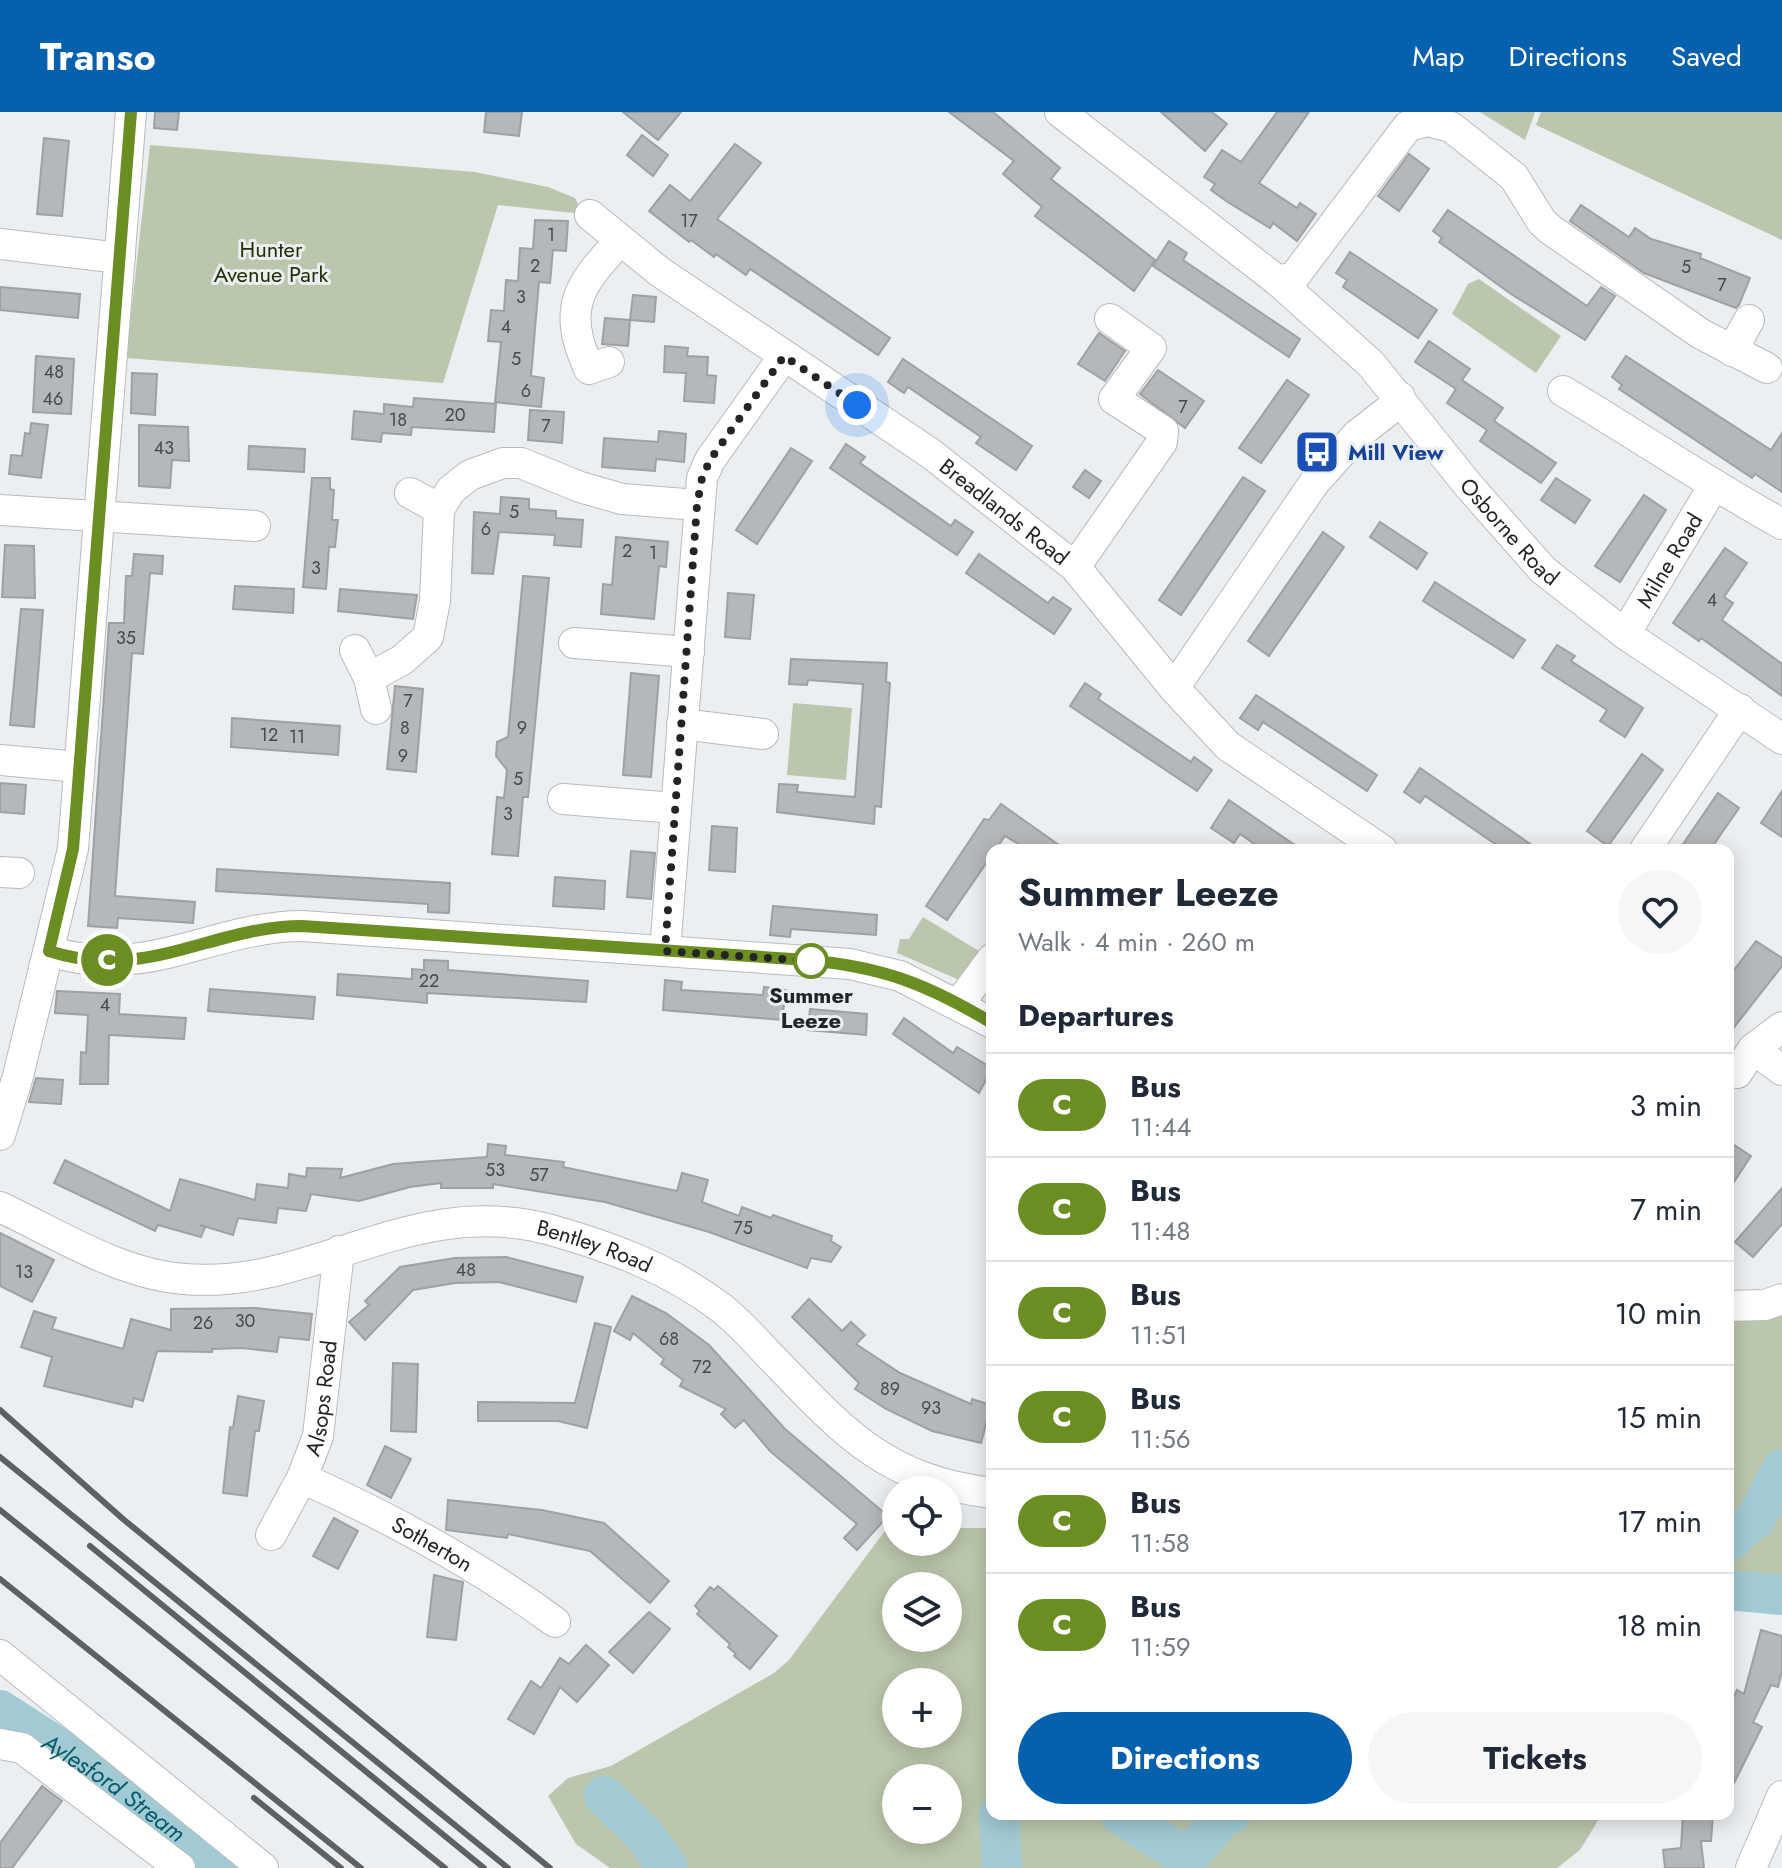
<!DOCTYPE html>
<html lang="en">
<head>
<meta charset="utf-8">
<style>
	body { margin:0; font-family:Jost,sans-serif; background:#f6f6f7; color:#1f2937; height:100vh; display:flex; flex-direction:column; font-size:30px; white-space:nowrap }
	* { box-sizing:border-box; margin:0 }
	p { font-size:26px; color:#747a83 }
	.icon { flex:none; width:44px; height:44px; fill:none; stroke:currentColor; stroke-width:2; stroke-linecap:round; stroke-linejoin:round }
	.map { position:relative; flex:1; overflow:hidden }
	.drawer { position:absolute; left:986px; top:732px; width:748px; height:976px; display:flex; flex-direction:column; background:#fff; border-radius:16px; box-shadow:0 4px 20px #0003 }
	.drawer>* { flex:none }
	.badge { padding:0 16px; border-radius:26px; font-size:28px; line-height:52px }
	.buttons { position:absolute; left:882px; top:1364px; display:grid; gap:16px }
	.buttons a { display:grid; place-items:center; width:80px; height:80px; border-radius:50%; background:#fff; box-shadow:0 4px 20px #0003; font-size:40px }
	.you { position:absolute; width:40px; height:40px; margin:-20px; border:6px solid #fff; border-radius:50%; background:#1a73e8; box-shadow:0 0 0 12px #1a73e833 }
	.map>.badge { position:absolute; translate:-50% -50%; box-shadow:0 0 0 4px #fff }
	h2 { padding:0 32px; font-size:30px; line-height:72px }
	.round { display:grid; place-items:center; flex:none; width:84px; height:84px; border-radius:42px; background:#f6f6f7 }
	.head { display:flex; align-items:center; justify-content:space-between; height:136px; padding:0 32px }
	h1 { font-size:38px; font-weight:700; line-height:60px }
	.cta { display:flex; gap:16px; margin-top:auto; padding:16px 32px }
	.cta a { flex:1; height:92px; border-radius:48px; background:#0561ae; color:#fff; font-size:32px; font-weight:700; line-height:92px; text-align:center }
	.cta a+a { background:#f6f6f7; color:#1f2937 }
	ul { padding:0; list-style:none }
	li { display:flex; align-items:center; gap:24px; height:104px; padding:0 32px; border-top:2px solid #e0e1e3 }
	li div { flex:1 }
	li b { display:block; font-size:30px }
	li em { font-style:normal }
	li .badge { min-width:88px; font-weight:700; text-align:center }
	header { display:flex; align-items:center; gap:48px; box-sizing:border-box; height:112px; padding:0 40px; background:#0561ae; color:#fff }
	header strong { font-size:38px }
	nav { display:flex; gap:44px; margin-inline-start:auto; font-size:28px }
	.map>svg:first-child { display:block }
	.green { fill:#bbc7ac; fill-rule:evenodd }
	.lines { fill:none; stroke-linecap:round; stroke-linejoin:round }
	.river { stroke:#a1cad4; stroke-width:40 }
	.building { fill:#b4b8bb; stroke:#9ea1a4; stroke-width:2 }
	.minor-casing { stroke:#b7bbbe; stroke-width:32 }
	.minor { stroke:#fff; stroke-width:30 }
	.rail { stroke:#5e6061; stroke-width:6 }
	.line-casing { stroke:#fff; stroke-width:18 }
	.line { stroke:#6b8e23; stroke-width:12 }
	.walk { stroke:#232425; stroke-width:8; stroke-dasharray:0 14.4 }
	.stop-dot { fill:#fff; stroke:#6b8e23; stroke-width:4 }
	.labels { text-anchor:middle; dominant-baseline:central; stroke-width:6; stroke-linejoin:round; paint-order:stroke }
	.number-label { font-size:18px; fill:#47494a }
	.park-label { font-size:22px; fill:#203000; stroke:#ebeff2 }
	.transit-label { font-size:22px; font-weight:bold; fill:#164399; stroke:#ebeff2; text-anchor:start }
	.street-label { font-size:22px; fill:#232425; stroke:#ebeff2 }
	.stop-label { font-size:22px; font-weight:bold; fill:#232425; stroke:#ebeff2 }
	.water-label { font-size:24px; font-style:italic; fill:#065c6c; stroke:#ebeff2 }
</style>
</head>
<body>
<header>
<strong>Transo</strong>
<nav><a>Map</a><a>Directions</a><a>Saved</a></nav>
</header>
<div class="map">
<svg width="1782" height="1756" viewBox="0 0 1782 1756">
	<rect width="100%" height="100%" fill="#ebeff2"/>
	<g class="green">
		<path d="M1480 0H1535L1525 28Z"/>
		<path d="M1541 0H1782V128L1536 13Z"/>
		<path d="M150 33 475 60 548 75 575 86 583 102 498 93 443 271 126 246Z"/>
		<path d="M1479 167 1561 224 1536 261 1452 202 1468 172Z"/>
		<path d="M793 591 852 596 846 668 787 663Z"/>
		<path d="M923 805 984 842 964 870 897 841 900 827H909Z"/>
		<path d="M1782 1198V1492L1728 1499V1211Z"/>
		<path d="M896 1404V1430H948V1416H992V1702H1602L1580 1738 1557 1756H610L576 1732 548 1684 568 1666 611 1654 774 1561 789 1548ZM896 1474H948V1526H896ZM896 1570H948V1622H896ZM896 1666H948V1718H896Z"/>
	</g>
	<g class="lines">
		<g class="river">
			<path d="M1728 1430 1756 1406 1782 1357"/>
			<path d="M1728 1478 1782 1483"/>
			<path id="s1" d="M0 1598 109 1668 225 1756"/>
			<path d="M604 1684 645 1723 668 1756"/>
			<path d="M999 1702 1002 1756"/>
			<path d="M1120 1702 1187 1746 1222 1706 1231 1702"/>
		</g>
	</g>
	<g class="building">
		<path d="M155 0H179L177 18 154 16Z"/>
		<path d="M486 0H522L519 24 484 20Z"/>
		<path d="M623 0H681L658 28Z"/>
		<path d="M949 0H993L1060 56 1051 67 1155 148 1134 179 1035 104 1042 95 1003 62 1014 49Z"/>
		<path d="M1161 0H1212L1227 12 1205 39Z"/>
		<path d="M1277 0H1309L1259 71 1297 96 1300 91 1316 102 1297 129 1273 111 1270 116 1226 89 1211 78 1215 72 1204 65 1222 38 1241 50Z"/>
		<path d="M642 23 668 43 653 64 627 43Z"/>
		<path d="M44 26 69 29 62 104 37 102Z"/>
		<path d="M735 32 761 51 717 107 890 226 878 243 750 157 746 163 716 142 714 145 691 128 689 130 649 99 670 73 690 89Z"/>
		<path d="M1409 42 1429 57 1399 99 1378 84Z"/>
		<path d="M1581 93 1629 125 1635 116 1651 127 1701 142 1700 146 1750 166 1739 193 1736 196 1644 161 1570 109Z"/>
		<path d="M1448 98 1587 194 1601 175 1615 184 1585 228 1511 182 1439 130 1442 126 1433 119Z"/>
		<path d="M535 108 568 109 566 139 553 138 550 171 539 170 531 264 544 266 541 295 495 290 501 230 488 229 491 198 504 199 506 168 518 169 520 136 533 137Z"/>
		<path d="M1169 129 1187 141 1183 148 1300 227 1289 245 1153 154Z"/>
		<path d="M1350 140 1437 198 1418 226 1343 175 1347 168 1336 161Z"/>
		<path d="M0 175 80 182 78 206 0 198Z"/>
		<path d="M633 183 656 185 654 210 630 208Z"/>
		<path d="M605 206 630 208 628 234 602 232Z"/>
		<path d="M1099 221 1125 239 1105 269 1078 252Z"/>
		<path d="M1429 229 1470 257 1462 268 1503 296 1494 309 1556 351 1541 371 1480 329 1487 318 1447 291 1456 277 1415 250Z"/>
		<path d="M665 234 688 236 687 244 708 245 707 263 716 264 714 291 684 289 686 261 664 260Z"/>
		<path d="M36 244 74 247 71 302 33 300Z"/>
		<path d="M1626 244 1771 338 1782 321V380L1755 362 1752 366 1619 277 1622 273 1612 265Z"/>
		<path d="M903 247 1032 334 1016 358 976 331 981 325 908 275 904 281 888 270Z"/>
		<path d="M1158 258 1204 289 1185 316 1140 282Z"/>
		<path d="M132 261 157 262 155 303 131 301Z"/>
		<path d="M1287 268 1309 283 1261 351 1239 336Z"/>
		<path d="M414 286 496 292 494 320 412 315 411 323 382 321 381 330 352 327 354 299 384 302V292L413 295Z"/>
		<path d="M530 298 564 300 562 331 528 328Z"/>
		<path d="M31 311 48 313 41 366 9 362 11 343 22 344 25 321 30 322Z"/>
		<path d="M139 313 188 315 189 349 172 348 170 376 139 374Z"/>
		<path d="M659 319 686 322 684 350 656 347 655 359 602 355 604 326 658 330Z"/>
		<path d="M846 332 865 345 860 351 951 414 955 408 973 420 957 443 830 356Z"/>
		<path d="M249 334 305 337 304 360 248 357Z"/>
		<path d="M791 336 812 349 757 432 736 418Z"/>
		<path d="M1085 358 1101 369 1089 386 1073 375Z"/>
		<path d="M1243 365 1265 379 1181 503 1159 488Z"/>
		<path d="M312 366H330V377L334 378 332 408H338L335 435H329L326 477 303 475Z"/>
		<path d="M1556 366 1590 388 1575 411 1541 388Z"/>
		<path d="M1644 383 1666 398 1620 470 1595 454Z"/>
		<path d="M501 385 529 387V397L556 399V406L583 408 581 435 554 433 555 423 499 420 493 462 472 461 474 400 500 402Z"/>
		<path d="M1380 410 1427 441 1417 457 1370 425Z"/>
		<path d="M1323 420 1344 435 1269 544 1248 529Z"/>
		<path d="M616 425 668 430 666 455 659 454 654 507 601 502 603 472 612 473Z"/>
		<path d="M5 433 34 434 35 486 2 485Z"/>
		<path d="M1725 436 1747 451 1724 485 1733 491 1722 508 1782 552V584L1701 526 1699 529 1673 511Z"/>
		<path d="M134 442 163 444 162 462 150 461 143 542 132 541 115 784 195 790 193 811 118 806 117 816 88 814 109 511H124L126 464H132Z"/>
		<path d="M979 442 1048 491 1053 485 1071 497 1054 522 966 461Z"/>
		<path d="M523 464 549 466 528 685H523L518 744 492 742 497 685 504 686 507 658 496 644 497 630 508 625Z"/>
		<path d="M1435 470 1525 528 1513 546 1423 489Z"/>
		<path d="M235 474 294 477 293 501 233 497Z"/>
		<path d="M340 477 417 483 413 507 338 499Z"/>
		<path d="M728 481 754 483 750 527 725 525Z"/>
		<path d="M21 497 43 498 34 615 10 613Z"/>
		<path d="M1557 533 1575 544 1571 549 1643 596 1625 625 1600 609 1607 598 1542 556Z"/>
		<path d="M791 547 887 551 886 570 890 571 881 695 875 694 874 712 777 700 779 672 798 673 797 680 855 685 863 572 808 568 807 573 789 572Z"/>
		<path d="M631 561 659 564 651 665 623 663Z"/>
		<path d="M1085 571 1101 582 1098 587 1191 650 1194 645 1212 658 1197 679 1070 594Z"/>
		<path d="M395 574 423 577 416 660 387 657Z"/>
		<path d="M1256 583 1377 663 1367 679 1263 610 1258 618 1240 606Z"/>
		<path d="M232 606 340 614 338 643 231 635Z"/>
		<path d="M1642 642 1663 658 1608 734 1587 719Z"/>
		<path d="M1420 656 1539 738H1504L1425 684 1420 691 1404 680Z"/>
		<path d="M0 671 26 673 24 702 0 700Z"/>
		<path d="M1782 679V725L1761 711Z"/>
		<path d="M1718 681 1739 696 1710 738H1679Z"/>
		<path d="M1229 688 1302 738H1263L1240 722 1234 731 1211 716Z"/>
		<path d="M1001 692 1066 738H1028L1005 724 947 808 926 794 984 707 989 708Z"/>
		<path d="M712 714 737 716 735 760 709 758Z"/>
		<path d="M631 739 655 741 651 787 627 785Z"/>
		<path d="M217 757 450 771 449 801 428 800V792L216 779Z"/>
		<path d="M555 765 605 769 604 797 553 794Z"/>
		<path d="M773 794 877 803 876 823 791 817 790 825 770 823Z"/>
		<path d="M1756 829 1782 846V854L1728 923V866Z"/>
		<path d="M424 848 448 849V858L588 869 586 890 427 881V891L337 883 338 862 412 867V857L424 858Z"/>
		<path d="M665 868 682 870 681 878 763 883 764 875 786 878 782 908 663 898Z"/>
		<path d="M210 877 315 885 313 907 208 899Z"/>
		<path d="M57 879 120 882 119 902 186 906 184 927 109 923 108 972H80L81 940 86 941 88 903 55 901Z"/>
		<path d="M810 897 867 902 866 923 808 918Z"/>
		<path d="M904 906 953 941 957 935 992 956 979 981 893 922Z"/>
		<path d="M36 966 63 968 61 992 29 990Z"/>
		<path d="M1728 1029 1751 1044 1728 1079Z"/>
		<path d="M488 1032 506 1034 505 1043 564 1050 563 1055 677 1079 682 1061 708 1068 702 1090 739 1104 742 1095 771 1106 773 1103 832 1124 831 1129 841 1135 831 1150 811 1146 807 1156 709 1120 605 1090 493 1072V1076H441V1071L410 1075 359 1089 311 1082 306 1099 278 1096 276 1111 238 1106 233 1123 200 1113 205 1115 201 1125 158 1113 155 1119 54 1071 65 1048 170 1099 180 1067 255 1088 257 1072 288 1076 289 1062 306 1065 307 1056 342 1057 340 1066 393 1052 487 1045Z"/>
		<path d="M1782 1076V1112L1753 1145 1735 1130Z"/>
		<path d="M0 1121 54 1148 32 1190 0 1174Z"/>
		<path d="M506 1145 583 1165 576 1190 499 1170 455 1171 413 1178 365 1228 349 1210 369 1193 365 1189 400 1155 455 1146Z"/>
		<path d="M632 1184 666 1201 709 1233 785 1317 888 1404 857 1438 844 1426 857 1412 770 1339 744 1308 735 1316 721 1302 726 1297 680 1274 683 1268 661 1252 664 1247 633 1221 630 1228 614 1219Z"/>
		<path d="M809 1187 842 1219 851 1210 865 1223 856 1232 900 1261 971 1292 972 1287 991 1293 981 1331 932 1319 886 1297 855 1277 859 1271 792 1205Z"/>
		<path d="M255 1196 312 1202 309 1228 279 1225 277 1240 242 1236 212 1237V1240L157 1239 143 1289 134 1286 132 1295 44 1274 52 1245 21 1235 34 1199 56 1206 52 1217 123 1237 131 1207 171 1218V1197Z"/>
		<path d="M595 1211 611 1215 587 1316 558 1309H478V1290L575 1291Z"/>
		<path d="M393 1251 418 1252 416 1320 391 1319Z"/>
		<path d="M238 1284 264 1289 259 1319H255L247 1384 223 1381 230 1315 233 1316Z"/>
		<path d="M385 1334 411 1347 391 1386 367 1373Z"/>
		<path d="M448 1388 542 1398 604 1411 669 1469 650 1491 590 1439 508 1422 507 1426 446 1418Z"/>
		<path d="M334 1406 358 1419 338 1457 313 1444Z"/>
		<path d="M434 1463 463 1470 456 1528 427 1525Z"/>
		<path d="M718 1474 777 1524 750 1557 734 1544 736 1542 728 1535 730 1532 697 1502 700 1499 695 1494 710 1475 714 1478Z"/>
		<path d="M649 1500 670 1517 633 1561 609 1540Z"/>
		<path d="M1761 1518 1782 1524V1559L1778 1575 1771 1573 1753 1610 1762 1615 1728 1683V1597L1737 1578 1744 1582Z"/>
		<path d="M586 1533 609 1553 577 1590 560 1575 534 1622 508 1607 531 1569 541 1576 560 1546 569 1552Z"/>
		<path d="M42 1674 62 1689 12 1756H0V1731Z"/>
		<path d="M1683 1702H1713L1711 1729H1701L1704 1756H1665L1663 1738 1681 1736Z"/>
	</g>
	<g class="lines">
		<g class="minor-casing">
			<g id="minor">
				<path id="s2" d="M1060 0 1278 169 1371 252 1468 373 1543 458 1625 522 1782 627"/>
				<path id="s3" d="M590 103 660 160 930 341 1075 455 1174 576 1228 634 1382 738"/>
				<path d="M0 132 120 146"/>
				<path d="M1278 169 1294 165 1408 14 1428 9 1451 15 1514 65 1542 110 1551 118 1701 222 1767 256"/>
				<path d="M1732 239 1749 208"/>
				<path d="M609 250 589 257C562 197 577 174 620 129"/>
				<path d="M1563 279C1637 323 1707 371 1782 412"/>
				<path d="M410 381 439 397"/>
				<path d="M0 398 255 414"/>
				<path d="M1075 455 1162 330 1163 319 1114 287 1151 236 1110 207"/>
				<path id="s4" d="M1625 522 1713 375"/>
				<path d="M574 531 689 540"/>
				<path d="M355 538 369 566 376 597"/>
				<path d="M369 566 402 548 428 525 435 489 439 397 451 378 470 363 503 351H521L580 375 622 387 697 393"/>
				<path d="M1174 576 1314 371 1357 323 1393 295 1400 285"/>
				<path d="M682 612 763 622"/>
				<path d="M0 648 79 655"/>
				<path d="M563 687 675 696"/>
				<path d="M1645 738 1740 597"/>
				<path d="M0 760 19 761"/>
				<path d="M49 839C147 870 213 814 302 814L850 852 900 864 992 911"/>
				<path d="M665 839 702 366 710 348 784 244"/>
				<path d="M959 892 992 847"/>
				<path d="M1753 937 1782 958"/>
				<path d="M1737 961 1753 937 1782 915"/>
				<path d="M0 1023 18 964 73 737 131 0"/>
				<path id="s5" d="M0 1095C58 1122 119 1162 184 1167 313 1178 412 1080 551 1118 611 1135 670 1157 720 1195 741 1211 758 1232 776 1250 846 1323 887 1368 992 1381"/>
				<path d="M1728 1194 1765 1193 1782 1187"/>
				<path id="s6" d="M302 1366C391 1406 476 1452 555 1510"/>
				<path id="s7" d="M271 1423 302 1366 318 1324 339 1139"/>
				<path d="M0 1543 263 1756"/>
				<path d="M0 1632 22 1636 180 1756"/>
				<path d="M1751 1756 1782 1684"/>
			</g>
		</g>
		<use href="#minor" class="minor"/>
		<g class="rail">
			<path d="M0 1298 123 1407 550 1756"/>
			<path d="M0 1345 508 1756"/>
			<path d="M0 1398 445 1756"/>
			<path d="M90 1434 484 1756"/>
			<path d="M0 1467 361 1756"/>
			<path d="M254 1686 341 1756"/>
		</g>
	</g>
	<g class="lines">
		<g class="line-casing">
			<path id="line" d="M131 0 73 737 49 839C146 871 213 814 302 814L807 848C883 855 927 872 992 911"/>
		</g>
		<use href="#line" class="line"/>
		<path class="walk" d="M811 849 665 839 697 393 702 366 710 348 784 244 857 293"/>
	</g>
	<defs>
		<g id="bus-square" transform="scale(2.3)"><rect x="-9" y="-9" width="18" height="18" rx="4" fill="#1a4fb4" stroke="#ebeff2"/><path d="M-5-6H5V4H4V6H2V4H-2V6H-4V4H-5ZM-3.5-4V0h7V-4ZM-3.5 1.2v1.5H-2V1.2ZM2 1.2v1.5H3.5V1.2Z" fill="#fff"/></g>
	</defs>
	<g fill-rule="evenodd">
		<use href="#bus-square" x="1317" y="340"/>
	</g>
	<circle class="stop-dot" cx="811" cy="849" r="16"/>
	<g class="labels">
		<g class="number-label">
			<text x="689" y="109">17</text>
			<text x="551" y="123">1</text>
			<text x="535" y="154">2</text>
			<text x="1686" y="155">5</text>
			<text x="1722" y="173">7</text>
			<text x="521" y="185">3</text>
			<text x="506" y="215">4</text>
			<text x="516" y="247">5</text>
			<text x="54" y="260">48</text>
			<text x="526" y="279">6</text>
			<text x="53" y="287">46</text>
			<text x="1183" y="295">7</text>
			<text x="455" y="303">20</text>
			<text x="398" y="308">18</text>
			<text x="546" y="314">7</text>
			<text x="164" y="336">43</text>
			<text x="514" y="400">5</text>
			<text x="486" y="417">6</text>
			<text x="627" y="439">2</text>
			<text x="653" y="441">1</text>
			<text x="316" y="456">3</text>
			<text x="1712" y="488">4</text>
			<text x="126" y="526">35</text>
			<text x="408" y="589">7</text>
			<text x="405" y="616">8</text>
			<text x="522" y="616">9</text>
			<text x="269" y="623">12</text>
			<text x="297" y="625">11</text>
			<text x="403" y="644">9</text>
			<text x="518" y="667">5</text>
			<text x="508" y="702">3</text>
			<text x="429" y="869">22</text>
			<text x="105" y="893">4</text>
			<text x="495" y="1058">53</text>
			<text x="539" y="1063">57</text>
			<text x="743" y="1116">75</text>
			<text x="466" y="1158">48</text>
			<text x="24" y="1160">13</text>
			<text x="245" y="1209">30</text>
			<text x="203" y="1211">26</text>
			<text x="669" y="1227">68</text>
			<text x="702" y="1255">72</text>
			<text x="890" y="1277">89</text>
			<text x="931" y="1296">93</text>
		</g>
		<g class="park-label">
			<text x="271" y="137">Hunter<tspan x="271" dy="25">Avenue Park</tspan></text>
		</g>
		<g class="transit-label">
			<text x="1348" y="340">Mill View</text>
		</g>
		<g class="street-label">
			<text stroke="none"><textPath href="#s3" startOffset="510">Breadlands Road</textPath></text>
			<text stroke="none"><textPath href="#s2" startOffset="618">Osborne Road</textPath></text>
			<text stroke="none"><textPath href="#s4" startOffset="86">Milne Road</textPath></text>
			<text stroke="none"><textPath href="#s5" startOffset="620">Bentley Road</textPath></text>
			<text stroke="none"><textPath href="#s7" startOffset="148">Alsops Road</textPath></text>
			<text stroke="none"><textPath href="#s6" startOffset="146">Sotherton</textPath></text>
		</g>
		<g class="stop-label">
			<text x="811" y="883">Summer<tspan x="811" dy="25">Leeze</tspan></text>
		</g>
		<g class="water-label">
			<text stroke="none"><textPath href="#s1" startOffset="138">Aylesford Stream</textPath></text>
		</g>
	</g>
</svg>
<div class="buttons">
<a><svg class="icon" aria-label="locate" viewBox="0 0 24 24"><circle cx="12" cy="12" r="6"/><path d="M12 2v4M12 18v4M2 12h4M18 12h4"/></svg></a>
<a><svg class="icon" aria-label="layers" viewBox="0 0 24 24"><path d="M12 4l9 5-9 5-9-5zM3 14l9 5 9-5"/></svg></a>
<a>+</a>
<a>−</a>
</div>
<div class="you" style="left:857px;top:293px"></div>
<b class="badge" style="left:107px;top:848px;background:#6b8e23;color:#fff">C</b>
<section class="drawer">
<div class="head"><div><h1>Summer Leeze</h1><p>Walk · 4 min · 260 m</p></div><a class="round"><svg class="icon" aria-label="heart" viewBox="0 0 24 24"><path d="M12 20l-8-8c-3-5 5-10 8-4 3-6 11-1 8 4z"/></svg></a></div>
<h2>Departures</h2>
<ul>
<li><span class="badge" style="background:#6b8e23;color:#fff">C</span><div><b>Bus</b><p>11:44</p></div><em>3 min</em></li>
<li><span class="badge" style="background:#6b8e23;color:#fff">C</span><div><b>Bus</b><p>11:48</p></div><em>7 min</em></li>
<li><span class="badge" style="background:#6b8e23;color:#fff">C</span><div><b>Bus</b><p>11:51</p></div><em>10 min</em></li>
<li><span class="badge" style="background:#6b8e23;color:#fff">C</span><div><b>Bus</b><p>11:56</p></div><em>15 min</em></li>
<li><span class="badge" style="background:#6b8e23;color:#fff">C</span><div><b>Bus</b><p>11:58</p></div><em>17 min</em></li>
<li><span class="badge" style="background:#6b8e23;color:#fff">C</span><div><b>Bus</b><p>11:59</p></div><em>18 min</em></li>
</ul>
<div class="cta"><a>Directions</a><a>Tickets</a></div>
</section>
</div>
</body>
</html>
